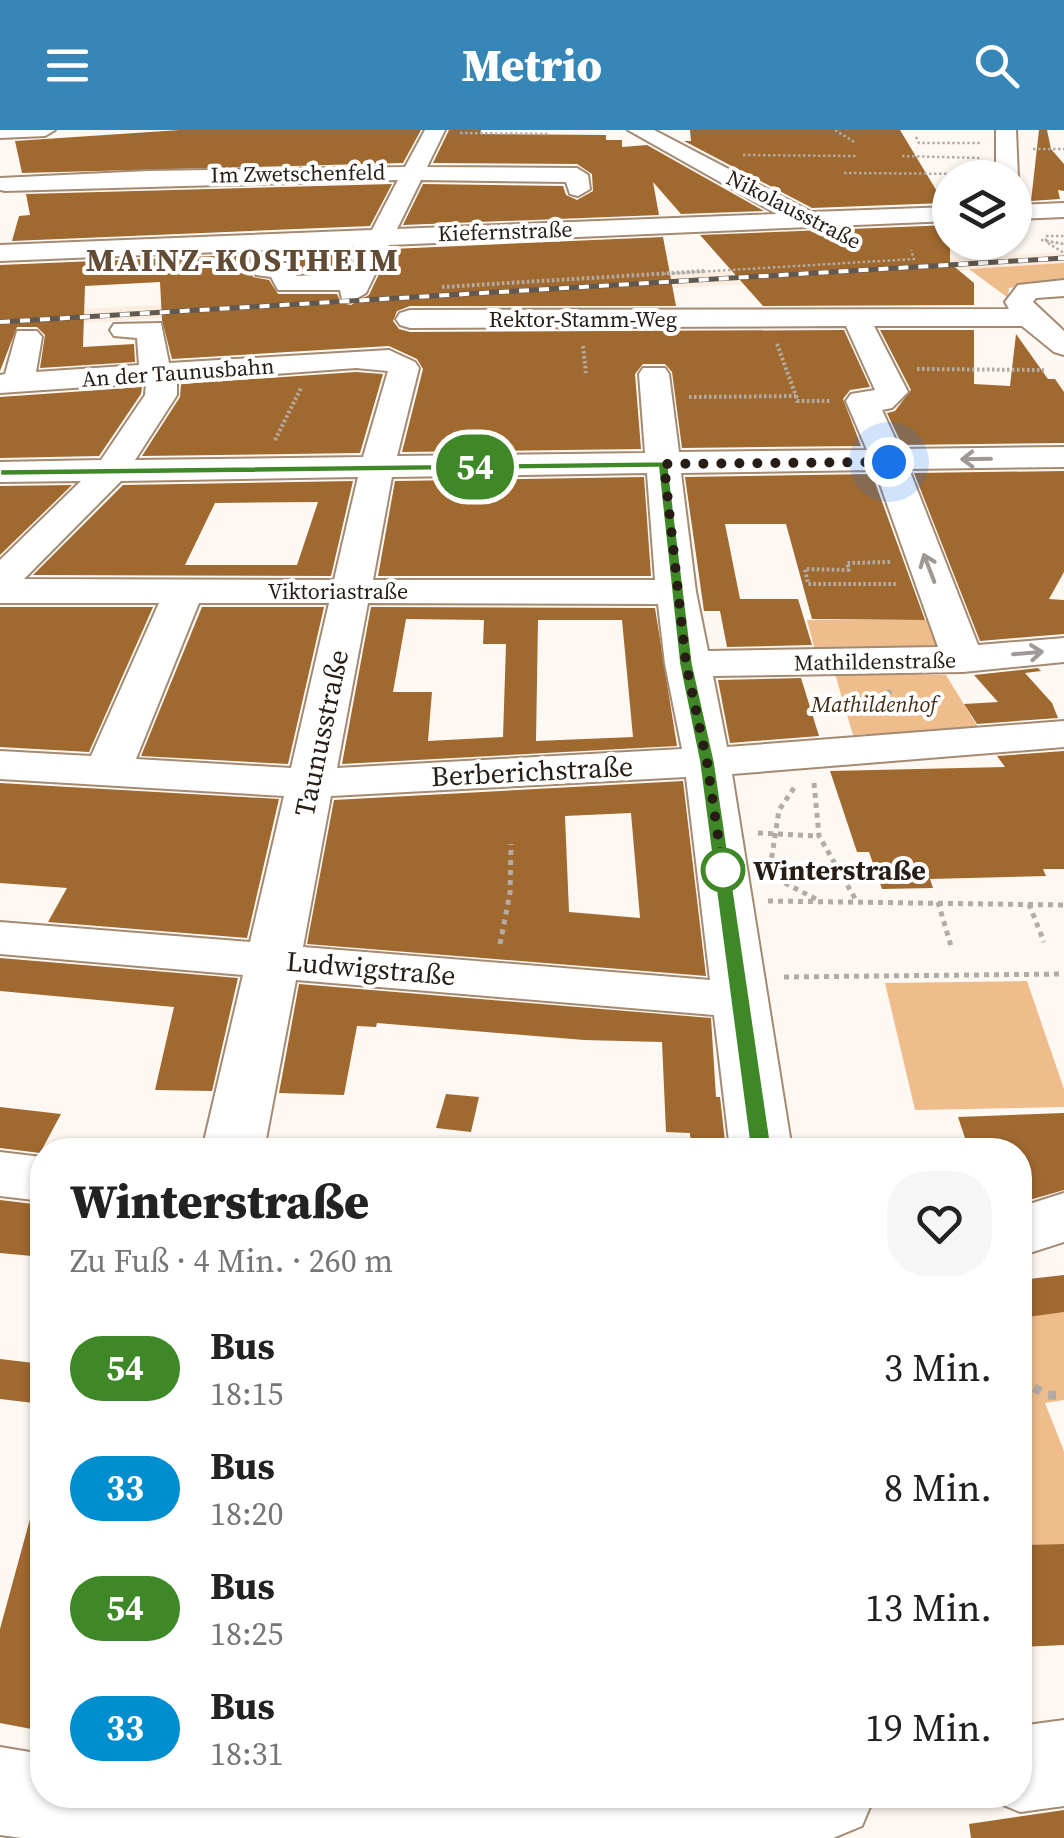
<!DOCTYPE html>
<html lang="de">
<head>
<meta charset="utf-8">
<style>
	body { margin:0; font-family:"Source Serif 4",serif; background:#f6f6f6; color:#222; height:100vh; display:flex; flex-direction:column; font-size:38px; white-space:nowrap }
	* { box-sizing:border-box; margin:0 }
	p { font-size:32px; color:#767676 }
	.icon { flex:none; width:55px; height:55px; fill:none; stroke:currentColor; stroke-width:2; stroke-linecap:round; stroke-linejoin:round }
	.map { position:relative; flex:1; overflow:hidden }
	.sheet { position:absolute; left:30px; top:1008px; width:1002px; height:670px; display:flex; flex-direction:column; background:#fff; border-radius:40px; box-shadow:0 2px 8px #0004 }
	.sheet>* { flex:none }
	.badge { padding:0 20px; border-radius:32px; font-size:35px; line-height:65px }
	.fabs { position:absolute; left:932px; top:30px; display:grid; gap:20px }
	.fabs a { display:grid; place-items:center; width:100px; height:100px; border-radius:50%; background:#fff; box-shadow:0 2px 8px #0004; font-size:50px }
	.you { position:absolute; width:50px; height:50px; margin:-25px; border:8px solid #fff; border-radius:50%; background:#1a73e8; box-shadow:0 0 0 15px #1a73e833 }
	.map>.badge { position:absolute; translate:-50% -50%; box-shadow:0 0 0 5px #fff }
	.round { display:grid; place-items:center; flex:none; width:105px; height:105px; border-radius:40px; background:#f6f6f6 }
	.overview { display:flex; align-items:center; justify-content:space-between; height:170px; padding:0 40px }
	h1 { font-size:48px; font-weight:800; line-height:75px }
	ul { padding:0; list-style:none }
	li { display:flex; align-items:center; gap:30px; height:120px; padding:0 40px }
	li div { flex:1 }
	li b { display:block; font-size:38px }
	li em { font-style:normal }
	li .badge { min-width:110px; font-weight:700; text-align:center }
	header { display:flex; justify-content:space-between; align-items:center; height:130px; padding:0 40px; background:#3786b8; color:#fff; font-size:45px; font-weight:800 }
	.map>svg:first-child { display:block }
	.built { fill:#fbede0 }
	.green { fill:#efbc8c }
	.building { fill:#a06930; fill-rule:evenodd }
	.lines { fill:none; stroke-linecap:round; stroke-linejoin:round }
	.minor-casing { stroke:#a48a72; stroke-width:4 }
	.major-casing { stroke:#a48a72; stroke-width:4 }
	.path-far3 { stroke:#b3aca5; stroke-width:2.5; stroke-dasharray:2.5 2.5; stroke-linecap:butt }
	.path-far2 { stroke:#b3aca5; stroke-width:4; stroke-dasharray:2.5 2.5; stroke-linecap:butt }
	.path-far1 { stroke:#b3aca5; stroke-width:5; stroke-dasharray:5 5; stroke-linecap:butt }
	.path { stroke:#b3aca5; stroke-width:9; stroke-dasharray:8 8; stroke-linecap:butt }
	.minor { fill:#fff; fill-rule:evenodd }
	.major { fill:#fff; fill-rule:evenodd }
	.rail-casing { stroke:#615850; stroke-width:5 }
	.rail { stroke:#fff; stroke-width:4; stroke-dasharray:10; stroke-linecap:butt }
	.path-bridge { stroke:#b3aca5; stroke-width:2.5; stroke-dasharray:2.5 2.5; stroke-linecap:butt }
	.oneway { stroke:#9e9995 }
	.line { fill:#3f8827; stroke:#fff; stroke-width:2.5 }
	.walk { stroke:#271d14; stroke-width:10; stroke-dasharray:0 18 }
	.stop-dot { fill:#fff; stroke:#3f8827; stroke-width:5 }
	.labels { text-anchor:middle; dominant-baseline:central; stroke-width:8; stroke-linejoin:round; paint-order:stroke }
	.far-street-label { font-size:22px; fill:#271d14; stroke:#fff }
	.far-park-label { font-size:22px; font-style:italic; fill:#422a11; stroke:#fff }
	.street-label { font-size:28px; fill:#271d14; stroke:#fff }
	.stop-label { font-size:28px; font-weight:bold; fill:#271d14; stroke:#fff; text-anchor:start }
	.far-district-label { font-size:32px; font-weight:bold; letter-spacing:2.5px; fill:#624b34; stroke:#fff }
</style>
</head>
<body>
<header><svg class="icon" aria-label="menu" viewBox="0 0 24 24"><path d="M4 6h16M4 12h16M4 18h16"/></svg>Metrio<svg class="icon" aria-label="search" viewBox="0 0 24 24"><circle cx="10" cy="10" r="6"/><path d="M15 15l6 6"/></svg></header>
<div class="map">
<svg width="1064" height="1708" viewBox="0 0 1064 1708">
	<rect width="100%" height="100%" fill="#fef8f3"/>
	<path class="built" d="M1064 122V135L0 198V184Z"/>
	<g class="green">
		<path d="M1064 133V151L1009 158 1008 168 969 139Z"/>
		<path d="M807 490H932L940 523 816 524Z"/>
		<path d="M835 544 946 545 979 599 853 605Z"/>
		<path d="M1027 851 1064 959V977L915 980 885 853Z"/>
		<path d="M1020 1176 1064 1182V1270L1045 1273 1064 1321V1414L1020 1415Z"/>
	</g>
	<g class="building">
		<path d="M180 0H421L403 33 22 43 15 11Z"/>
		<path d="M449 0H481L480 4 606 5V10H622V17L647 15 764 81 681 84 653 52 659 85 403 95 423 54 563 56 566 65 577 70 593 61 592 44 577 34 433 33Z"/>
		<path d="M690 0H900L944 73 812 78 684 11H691Z"/>
		<path d="M1039 0H1047L1051 19 1064 34V61L1058 60 1060 69 1031 71Z"/>
		<path d="M392 54 370 96 12 111 19 86 30 85 26 64Z"/>
		<path d="M950 95V133L974 153V175L763 176 700 105Z"/>
		<path d="M663 107 676 176H410L397 181 393 191 399 199 410 202 844 200 870 257 850 260 843 269 861 316 682 318 672 242 665 234H643L635 244 641 319 402 322 423 239 417 229 389 216 172 229 162 190 160 152 85 156 83 217 134 214 135 232 40 238 45 205 37 197H17L0 241V135L357 120 347 139 299 142 289 129H256L249 137 253 147 269 150 278 164H337L341 173 351 175 369 165 391 119Z"/>
		<path d="M880 200H974V254L1010 256 1016 204 1048 249H1055L1064 262V313L902 315 887 283 895 281 911 260Z"/>
		<path d="M356 242 383 244 360 323 142 326 180 267 181 254Z"/>
		<path d="M142 257 141 264 99 326 0 328V267Z"/>
		<path d="M1064 341V442L1049 469 1064 470V504L980 511 914 343Z"/>
		<path d="M872 344 925 490 812 489 786 394H725L740 469H798L812 515 727 517 720 481H704L685 347Z"/>
		<path d="M644 347 651 446H378L395 351Z"/>
		<path d="M353 351 331 446 33 445 123 355ZM318 372 297 435H185L215 373Z"/>
		<path d="M72 355 0 425V356Z"/>
		<path d="M0 477H153L89 622 0 617Z"/>
		<path d="M202 477H324L288 634 141 626Z"/>
		<path d="M371 477 655 478 677 616 342 634ZM406 489 484 490 483 514H506L503 607 428 611 432 562H393ZM538 490H622L633 607 536 611Z"/>
		<path d="M1038 538 1041 541 1025 543 1052 573 1058 588 977 594 964 574 998 572 974 545Z"/>
		<path d="M801 548 819 606 730 613 718 550Z"/>
		<path d="M1064 621V739H1043L1046 746 930 749 933 758 882 759 869 722H857L830 641 1005 637 997 626Z"/>
		<path d="M683 651 706 846 307 814 334 670ZM631 683 640 788 569 782 565 686Z"/>
		<path d="M0 653 279 669 247 808 48 792 67 758 0 753Z"/>
		<path d="M0 828 238 848 212 961 155 960 174 877 0 861Z"/>
		<path d="M299 854 711 888 716 967H720L726 1020H691L690 1003 666 1002 662 912 584 910 377 893 376 897 357 896 344 965 279 963Z"/>
		<path d="M446 964 479 967 471 1002 436 998Z"/>
		<path d="M0 977 61 984 40 1023 0 1018Z"/>
		<path d="M1064 983V1060L1033 1069 1026 1067 1020 1049V1020H969L958 987Z"/>
		<path d="M0 1070 42 1075V1127L0 1123Z"/>
		<path d="M1064 1145V1182L1020 1188V1150Z"/>
		<path d="M0 1229 42 1234V1274L0 1269Z"/>
		<path d="M33 1378 42 1380V1601L0 1593V1499Z"/>
		<path d="M1064 1414V1515L1020 1517V1415Z"/>
		<path d="M1064 1680V1708H971L969 1694Z"/>
	</g>
	<g class="lines">
		<g class="minor-casing">
			<g id="minor">
				<path d="M0 0H55L45 6 0 8Z"/>
				<path d="M425 0H445L427 37 577 38 588 45 590 59 578 66 570 64 566 52 421 50 397 99 777 84 628 0H654L811 82 950 77V91L389 115 366 163 352 171 342 169 340 160H278L271 147 256 145 252 139 256 133H289L297 146 349 143 363 116 0 131V115L372 100 398 50 5 61 0 60V48L148 41 405 37Z"/>
				<path d="M996 0H1016L1018 48 1015 53V48H996Z"/>
				<path d="M1064 73V87L1015 89V75Z"/>
				<path d="M1064 150V166L1036 168 1033 172 1064 201V225L1054 222 1022 196H874L908 262 892 278 882 280 900 319 1064 317V337L909 339 978 515 1064 508V532L963 542 713 546 727 617 1064 591V617L732 644 792 1020H730L714 885 296 850 264 1020H202L243 845 0 824V792L250 812 284 666 0 649V621L91 626 159 473H0V430L81 351 0 352V332L101 330 145 265 146 253 0 263V245L5 244 17 201H37L42 207 36 242 139 235 137 208 114 206 110 200 114 194 161 193 169 233 389 220 415 232 419 238 397 326 645 323 639 244 643 238H665L669 244 679 322 867 320 846 271 851 264 875 260 846 196 410 198 400 195 396 189 400 183 410 180 1009 179 1005 172 1018 155ZM356 238 388 241 363 327 135 330 177 265V251ZM875 340 938 517 708 521 696 462 681 343ZM647 343 655 450H373L392 347ZM358 347 334 450 24 449 121 351ZM199 473H329L291 638 136 629ZM368 473 658 474 665 534 682 619 337 638ZM686 647 710 850 303 817 331 666Z"/>
				<path d="M0 1022 42 1027V1071L0 1066Z"/>
				<path d="M1064 1063V1112L1020 1126V1077Z"/>
			</g>
		</g>
		<g class="major-casing">
			<g id="major">
				<path d="M1064 1590V1676L1020 1682 989 1669 988 1665H1020V1596Z"/>
				<path d="M0 1617 42 1624V1665H875L862 1696 833 1708H22L0 1705Z"/>
			</g>
		</g>
		<g class="path-far3">
			<path d="M835 0 856 13"/>
			<path d="M460 3 549 4"/>
			<path d="M916 7 919 13H980"/>
			<path d="M1033 19H1064"/>
			<path d="M743 25 856 26"/>
			<path d="M902 26 981 28"/>
			<path d="M844 43 977 44"/>
			<path d="M1041 110 1064 114"/>
			<path d="M1048 113 1064 123"/>
			<path d="M663 144 914 129 911 120"/>
		</g>
		<g class="path-far2">
			<path d="M442 157 705 141"/>
			<path d="M583 216 586 243"/>
			<path d="M917 239 1044 240"/>
			<path d="M796 266 797 271H831"/>
			<path d="M689 267 796 266 777 214"/>
			<path d="M275 310 301 258"/>
			<path d="M890 432 847 433 849 440 805 439 808 454H897"/>
		</g>
		<g class="path-far1">
			<path d="M888 560 900 585"/>
			<path d="M814 653 819 706 856 770"/>
			<path d="M794 658 779 680 769 745 816 769"/>
			<path d="M758 703 819 706"/>
			<path d="M768 771 1064 775"/>
			<path d="M938 772 951 816"/>
			<path d="M1029 774 1044 812"/>
			<path d="M500 814 510 763 511 714"/>
			<path d="M784 847 1064 844"/>
		</g>
		<path class="path" d="M1020 1250 1047 1265 1064 1266"/>
		<use href="#minor" class="minor"/>
		<use href="#major" class="major"/>
		<g class="rail-casing">
			<path id="rail" d="M0 192 1064 128"/>
		</g>
		<use href="#rail" class="rail"/>
		<g class="path-bridge">
			<path d="M1046 111V106H1064"/>
			<path d="M1046 111 1064 114"/>
		</g>
	</g>
	<defs><path id="oneway-shaft" d="M-6 0H5M1.5-3L5.5 0L1.5 3" fill="none" stroke-width="1.6" stroke-linecap="round" stroke-linejoin="round" transform="scale(2.5)"/></defs>
	<g class="oneway">
		<use href="#oneway-shaft" transform="translate(976 329) rotate(179)"/>
		<use href="#oneway-shaft" transform="translate(929 438) rotate(-111)"/>
		<use href="#oneway-shaft" transform="translate(1028 523) rotate(-5)"/>
	</g>
	<path class="line" d="M668 331 693 534 715 632 772 1020 761 1028 750 1020 699 632 679 534 658 338 0 346V339Z"/>
	<g class="lines">
		<path class="walk" d="M723 740 707 632 686 534 664 334 889 332"/>
	</g>
	<circle class="stop-dot" cx="723" cy="740" r="20"/>
	<g class="labels">
		<g class="far-street-label">
			<text transform="translate(298 43) rotate(-1)">Im Zwetschenfeld</text>
			<text transform="translate(794 79) rotate(27)">Nikolausstraße</text>
			<text transform="translate(505 101) rotate(-2)">Kiefernstraße</text>
			<text x="583" y="189">Rektor-Stamm-Weg</text>
			<text transform="translate(178 242) rotate(-4)">An der Taunusbahn</text>
			<text x="338" y="461">Viktoriastraße</text>
			<text transform="translate(875 531) rotate(-1)">Mathildenstraße</text>
		</g>
		<g class="far-park-label">
			<text x="874" y="574">Mathildenhof</text>
		</g>
		<g class="street-label">
			<text transform="translate(321 603) rotate(-78)">Taunusstraße</text>
			<text transform="translate(532 641) rotate(-3)">Berberichstraße</text>
			<text transform="translate(371 838) rotate(5)">Ludwigstraße</text>
		</g>
		<g class="stop-label">
			<text x="753" y="740">Winterstraße</text>
		</g>
		<g class="far-district-label">
			<text x="243" y="130">MAINZ-KOSTHEIM</text>
		</g>
	</g>
</svg>
<div class="fabs">
<a><svg class="icon" aria-label="layers" viewBox="0 0 24 24"><path d="M12 4l9 5-9 5-9-5zM3 14l9 5 9-5"/></svg></a>
</div>
<div class="you" style="left:889px;top:332px"></div>
<b class="badge" style="left:475px;top:337px;background:#3f8827;color:#fff">54</b>
<section class="sheet">
<div class="overview"><div><h1>Winterstraße</h1><p>Zu Fuß · 4 Min. · 260 m</p></div><a class="round"><svg class="icon" aria-label="heart" viewBox="0 0 24 24"><path d="M12 20l-8-8c-3-5 5-10 8-4 3-6 11-1 8 4z"/></svg></a></div>
<ul>
<li><span class="badge" style="background:#3f8827;color:#fff">54</span><div><b>Bus</b><p>18:15</p></div><em>3 Min.</em></li>
<li><span class="badge" style="background:#008ecf;color:#fff">33</span><div><b>Bus</b><p>18:20</p></div><em>8 Min.</em></li>
<li><span class="badge" style="background:#3f8827;color:#fff">54</span><div><b>Bus</b><p>18:25</p></div><em>13 Min.</em></li>
<li><span class="badge" style="background:#008ecf;color:#fff">33</span><div><b>Bus</b><p>18:31</p></div><em>19 Min.</em></li>
</ul>
</section>
</div>
</body>
</html>
